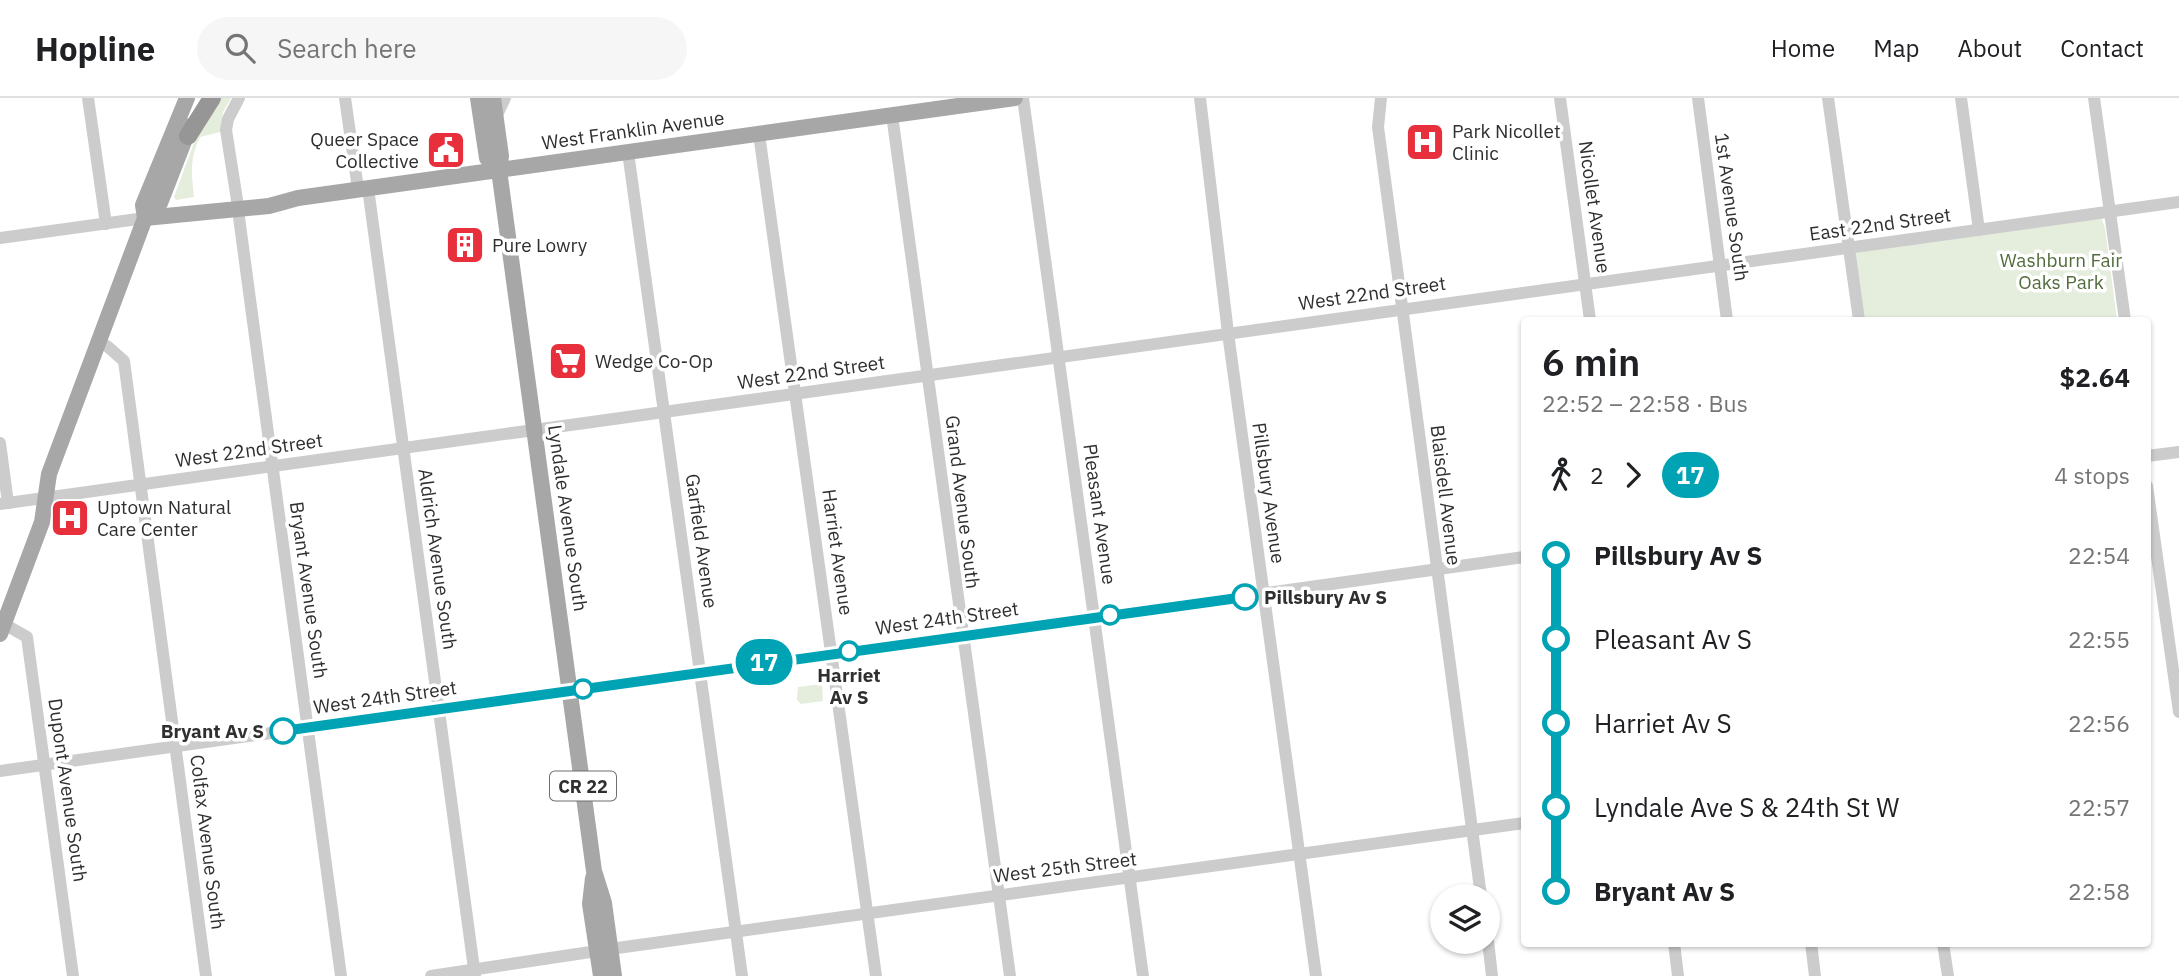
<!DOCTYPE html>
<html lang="en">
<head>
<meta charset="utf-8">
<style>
	body { margin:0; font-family:"IBM Plex Sans",sans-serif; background:#f6f6f6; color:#202124; height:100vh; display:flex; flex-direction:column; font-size:26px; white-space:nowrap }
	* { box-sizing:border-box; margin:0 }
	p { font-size:23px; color:#757577 }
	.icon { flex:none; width:38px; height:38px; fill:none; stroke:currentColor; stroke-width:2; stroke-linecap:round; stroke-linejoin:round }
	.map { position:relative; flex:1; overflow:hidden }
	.side { position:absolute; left:1521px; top:219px; width:630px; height:630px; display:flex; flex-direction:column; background:#fff; border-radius:7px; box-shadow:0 2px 5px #0004 }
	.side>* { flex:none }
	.badge { padding:0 14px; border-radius:23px; font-size:24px; line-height:46px }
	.buttons { position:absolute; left:1430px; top:786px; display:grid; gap:14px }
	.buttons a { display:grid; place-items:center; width:70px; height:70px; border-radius:50%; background:#fff; box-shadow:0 2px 5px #0004; font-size:35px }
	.map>.badge { position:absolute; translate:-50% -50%; box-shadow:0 0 0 4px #fff }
	.legs { display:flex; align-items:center; gap:10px; height:77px; padding:0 21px; font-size:23px }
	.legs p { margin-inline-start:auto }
	.headline { display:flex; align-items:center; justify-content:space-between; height:119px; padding:0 21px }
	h1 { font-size:38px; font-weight:600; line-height:52px }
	ul { padding:0 21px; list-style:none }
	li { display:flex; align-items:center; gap:24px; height:84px; font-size:26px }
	li i { display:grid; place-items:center; width:10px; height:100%; margin:0 9px; background:currentColor }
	li i::after { content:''; width:18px; height:18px; margin:-9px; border:5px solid; border-radius:50%; background:#fff }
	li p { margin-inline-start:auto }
	li:first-child i { background:linear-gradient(#0000 50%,currentColor 0) }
	li:last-child i { background:linear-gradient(currentColor 50%,#0000 0) }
	header { display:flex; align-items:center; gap:42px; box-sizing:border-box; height:98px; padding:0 35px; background:#fff; border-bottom:2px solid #e0e0e0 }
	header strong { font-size:33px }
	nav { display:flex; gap:38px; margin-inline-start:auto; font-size:24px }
	.search { width:490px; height:63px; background:#f6f6f6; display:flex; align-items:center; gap:18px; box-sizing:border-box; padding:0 24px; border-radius:38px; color:#757577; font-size:26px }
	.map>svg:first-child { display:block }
	.green { fill:#e5eddd }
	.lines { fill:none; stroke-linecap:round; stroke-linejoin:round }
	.minor { stroke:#ccc; stroke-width:12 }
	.major { stroke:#a7a7a7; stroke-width:16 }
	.highway { stroke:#969696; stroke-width:18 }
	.line-1-casing { stroke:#fff; stroke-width:16 }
	.line-1 { stroke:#00a3b4; stroke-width:10 }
	.stop-1-dot { fill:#fff; stroke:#00a3b4; stroke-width:3.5 }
	.labels { text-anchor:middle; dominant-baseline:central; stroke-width:7; stroke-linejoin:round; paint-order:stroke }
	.shield { fill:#fff; stroke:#6d6d6d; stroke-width:2 }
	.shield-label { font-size:18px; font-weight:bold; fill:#2f2f2f }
	.street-label { font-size:19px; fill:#2f2f2f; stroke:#fff }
	.poi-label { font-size:19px; fill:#2f2f2f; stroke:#fff; text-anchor:start }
	.park-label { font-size:19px; fill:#526c3c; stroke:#fff }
	.stop-label { font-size:19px; font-weight:bold; fill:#2f2f2f; stroke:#fff; text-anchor:start }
</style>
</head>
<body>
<header>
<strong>Hopline</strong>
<div class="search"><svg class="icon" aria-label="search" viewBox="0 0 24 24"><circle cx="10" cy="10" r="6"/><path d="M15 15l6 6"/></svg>Search here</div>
<nav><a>Home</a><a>Map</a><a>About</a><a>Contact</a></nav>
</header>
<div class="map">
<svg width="2179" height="878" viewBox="0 0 2179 878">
	<rect width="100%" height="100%" fill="#fff"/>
	<g class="green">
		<path d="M217 0H231L223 14 220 34 200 39C189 61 192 76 194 99L176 102 174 99 199 31Z"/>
		<path d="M2101 119 2105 130 2117 222H1863L1854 160 1857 154Z"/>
		<path d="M822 586 823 603 801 606 797 602 798 589Z"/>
	</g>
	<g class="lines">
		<g class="minor">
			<path d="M88 0 106 126"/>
			<path d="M345 0 358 91"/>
			<path d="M1023 0 1143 878"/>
			<path d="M1200 0 1228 235 1316 878"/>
			<path d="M1381 0 1378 29 1481 798"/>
			<path d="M1560 0 1590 222"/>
			<path d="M1698 0 1727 222"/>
			<path d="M1828 0 1859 222"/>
			<path d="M1961 0 1979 132"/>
			<path d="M2094 0 2125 222"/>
			<path d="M892 17 1010 878"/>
			<path d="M496 19 505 0"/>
			<path d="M759 36 876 878"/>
			<path d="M628 54 742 878"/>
			<path d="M368 90 475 878"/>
			<path d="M237 102 226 32 228 21 239 0"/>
			<path d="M238 112 341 878"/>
			<path d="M0 140 145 120"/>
			<path d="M107 248 124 263 206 878"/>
			<path d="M0 345 8 405"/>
			<path d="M2147 358 2179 354"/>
			<path d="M2147 388 2179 614"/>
			<path d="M0 406 2179 104"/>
			<path d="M4 526 27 539 73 878"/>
			<path d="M0 673 1524 459"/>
			<path d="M1488 843 1492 878"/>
			<path d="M1674 845 1678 878"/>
			<path d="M1811 845 1815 878"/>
			<path d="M1943 845 1948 878"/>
			<path d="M610 851 1524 725"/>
			<path d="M431 878 597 853"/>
		</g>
		<g class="major">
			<path d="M478 0 487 60 499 72"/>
			<path d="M493 0 501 58 499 72 594 773 604 805 614 878"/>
			<path d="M145 120 269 108 298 100 1015 0"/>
			<path d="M145 120 143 107 187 0"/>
			<path d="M0 536 42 424 49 376 145 120 160 105 190 28"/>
			<path d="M593 780 590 806 601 878"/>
		</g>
		<path class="highway" d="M188 38 212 0"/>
	</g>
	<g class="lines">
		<g class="line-1-casing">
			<path id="line-1" d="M283 633 1245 499"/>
		</g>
		<use href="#line-1" class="line-1"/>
	</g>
	<defs>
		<g id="hospital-square" transform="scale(2.0125)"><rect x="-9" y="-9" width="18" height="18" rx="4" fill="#e8303c" stroke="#fff"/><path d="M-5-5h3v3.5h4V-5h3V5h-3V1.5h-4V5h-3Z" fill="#fff"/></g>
		<g id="civic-square" transform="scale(2.0125)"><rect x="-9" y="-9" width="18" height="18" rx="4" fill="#e8303c" stroke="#fff"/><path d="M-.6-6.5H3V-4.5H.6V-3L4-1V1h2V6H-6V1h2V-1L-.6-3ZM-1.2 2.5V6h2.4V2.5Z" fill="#fff"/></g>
		<g id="building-square" transform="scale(2.0125)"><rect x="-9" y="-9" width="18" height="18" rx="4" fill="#e8303c" stroke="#fff"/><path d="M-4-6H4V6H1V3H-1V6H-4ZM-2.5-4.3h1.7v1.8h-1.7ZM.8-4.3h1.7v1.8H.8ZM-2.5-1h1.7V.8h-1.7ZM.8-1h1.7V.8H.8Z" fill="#fff"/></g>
		<g id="supermarket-square" transform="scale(2.0125)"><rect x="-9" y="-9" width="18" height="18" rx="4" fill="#e8303c" stroke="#fff"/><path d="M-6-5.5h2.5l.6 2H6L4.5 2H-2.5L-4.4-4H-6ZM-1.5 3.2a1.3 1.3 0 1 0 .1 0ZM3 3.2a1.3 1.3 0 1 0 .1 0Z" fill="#fff"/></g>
	</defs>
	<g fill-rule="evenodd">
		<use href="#hospital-square" x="1425" y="44"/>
		<use href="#civic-square" x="446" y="52"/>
		<use href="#building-square" x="465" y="147"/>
		<use href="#supermarket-square" x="568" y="263"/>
		<use href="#hospital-square" x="70" y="420"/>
	</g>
	<g class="stop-1-dot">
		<circle cx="1245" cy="499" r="12"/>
		<circle cx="1110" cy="517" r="9"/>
		<circle cx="849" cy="553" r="9"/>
		<circle cx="583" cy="591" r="9"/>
		<circle cx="283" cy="633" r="12"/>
	</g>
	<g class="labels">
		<rect class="shield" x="550" y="673.5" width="66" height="29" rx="5"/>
		<g class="shield-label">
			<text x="583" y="688">CR 22</text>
		</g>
		<g class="street-label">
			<text transform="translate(633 32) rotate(-8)">West Franklin Avenue</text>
			<text transform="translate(1595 109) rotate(82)">Nicollet Avenue</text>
			<text transform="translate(1732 109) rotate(82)">1st Avenue South</text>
			<text transform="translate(1880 126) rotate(-8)">East 22nd Street</text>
			<text transform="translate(1372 195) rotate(-8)">West 22nd Street</text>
			<text transform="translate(811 274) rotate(-8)">West 22nd Street</text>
			<text transform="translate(249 352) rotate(-8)">West 22nd Street</text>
			<text transform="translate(1269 395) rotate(82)">Pillsbury Avenue</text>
			<text transform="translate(1446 397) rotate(83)">Blaisdell Avenue</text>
			<text transform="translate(963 404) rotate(83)">Grand Avenue South</text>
			<text transform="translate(1100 416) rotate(82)">Pleasant Avenue</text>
			<text transform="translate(568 420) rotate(82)">Lyndale Avenue South</text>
			<text transform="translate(702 443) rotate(82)">Garfield Avenue</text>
			<text transform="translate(838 454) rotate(82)">Harriet Avenue</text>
			<text transform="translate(438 461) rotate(82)">Aldrich Avenue South</text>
			<text transform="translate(309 492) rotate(82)">Bryant Avenue South</text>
			<text transform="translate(947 520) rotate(-8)">West 24th Street</text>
			<text transform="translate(385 599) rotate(-8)">West 24th Street</text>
			<text transform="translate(68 692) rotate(82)">Dupont Avenue South</text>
			<text transform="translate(208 744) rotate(83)">Colfax Avenue South</text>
			<text transform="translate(1065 769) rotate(-7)">West 25th Street</text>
		</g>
		<g class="poi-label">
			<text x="1452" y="33">Park Nicollet<tspan x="1452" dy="22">Clinic</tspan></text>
			<text x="419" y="41" text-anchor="end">Queer Space<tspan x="419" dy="22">Collective</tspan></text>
			<text x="492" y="147">Pure Lowry</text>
			<text x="595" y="263">Wedge Co-Op</text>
			<text x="97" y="409">Uptown Natural<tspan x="97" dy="22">Care Center</tspan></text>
		</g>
		<g class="park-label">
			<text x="2061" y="162">Washburn Fair<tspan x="2061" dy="22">Oaks Park</tspan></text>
		</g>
		<g class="stop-label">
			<text x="1264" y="499">Pillsbury Av S</text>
			<text x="849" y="577" text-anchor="middle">Harriet<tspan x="849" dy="22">Av S</tspan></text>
			<text x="264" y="633" text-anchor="end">Bryant Av S</text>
		</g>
	</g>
</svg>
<div class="buttons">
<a><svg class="icon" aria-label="layers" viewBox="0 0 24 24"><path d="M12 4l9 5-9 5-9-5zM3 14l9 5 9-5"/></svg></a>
</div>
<b class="badge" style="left:764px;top:564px;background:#00a3b4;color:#fff">17</b>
<section class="side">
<div class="headline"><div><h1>6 min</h1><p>22:52 – 22:58 · Bus</p></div><b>$2.64</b></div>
<div class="legs"><svg class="icon" aria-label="walk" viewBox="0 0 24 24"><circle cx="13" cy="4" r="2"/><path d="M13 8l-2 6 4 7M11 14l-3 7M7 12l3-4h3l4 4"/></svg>2<svg class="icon" aria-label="forward" viewBox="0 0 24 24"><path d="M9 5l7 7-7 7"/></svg><b class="badge" style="background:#00a3b4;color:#fff">17</b><p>4 stops</p></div>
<ul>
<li><i style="color:#00a3b4"></i><b>Pillsbury Av S</b><p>22:54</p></li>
<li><i style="color:#00a3b4"></i><span>Pleasant Av S</span><p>22:55</p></li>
<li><i style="color:#00a3b4"></i><span>Harriet Av S</span><p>22:56</p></li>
<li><i style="color:#00a3b4"></i><span>Lyndale Ave S &amp; 24th St W</span><p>22:57</p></li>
<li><i style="color:#00a3b4"></i><b>Bryant Av S</b><p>22:58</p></li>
</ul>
</section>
</div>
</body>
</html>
